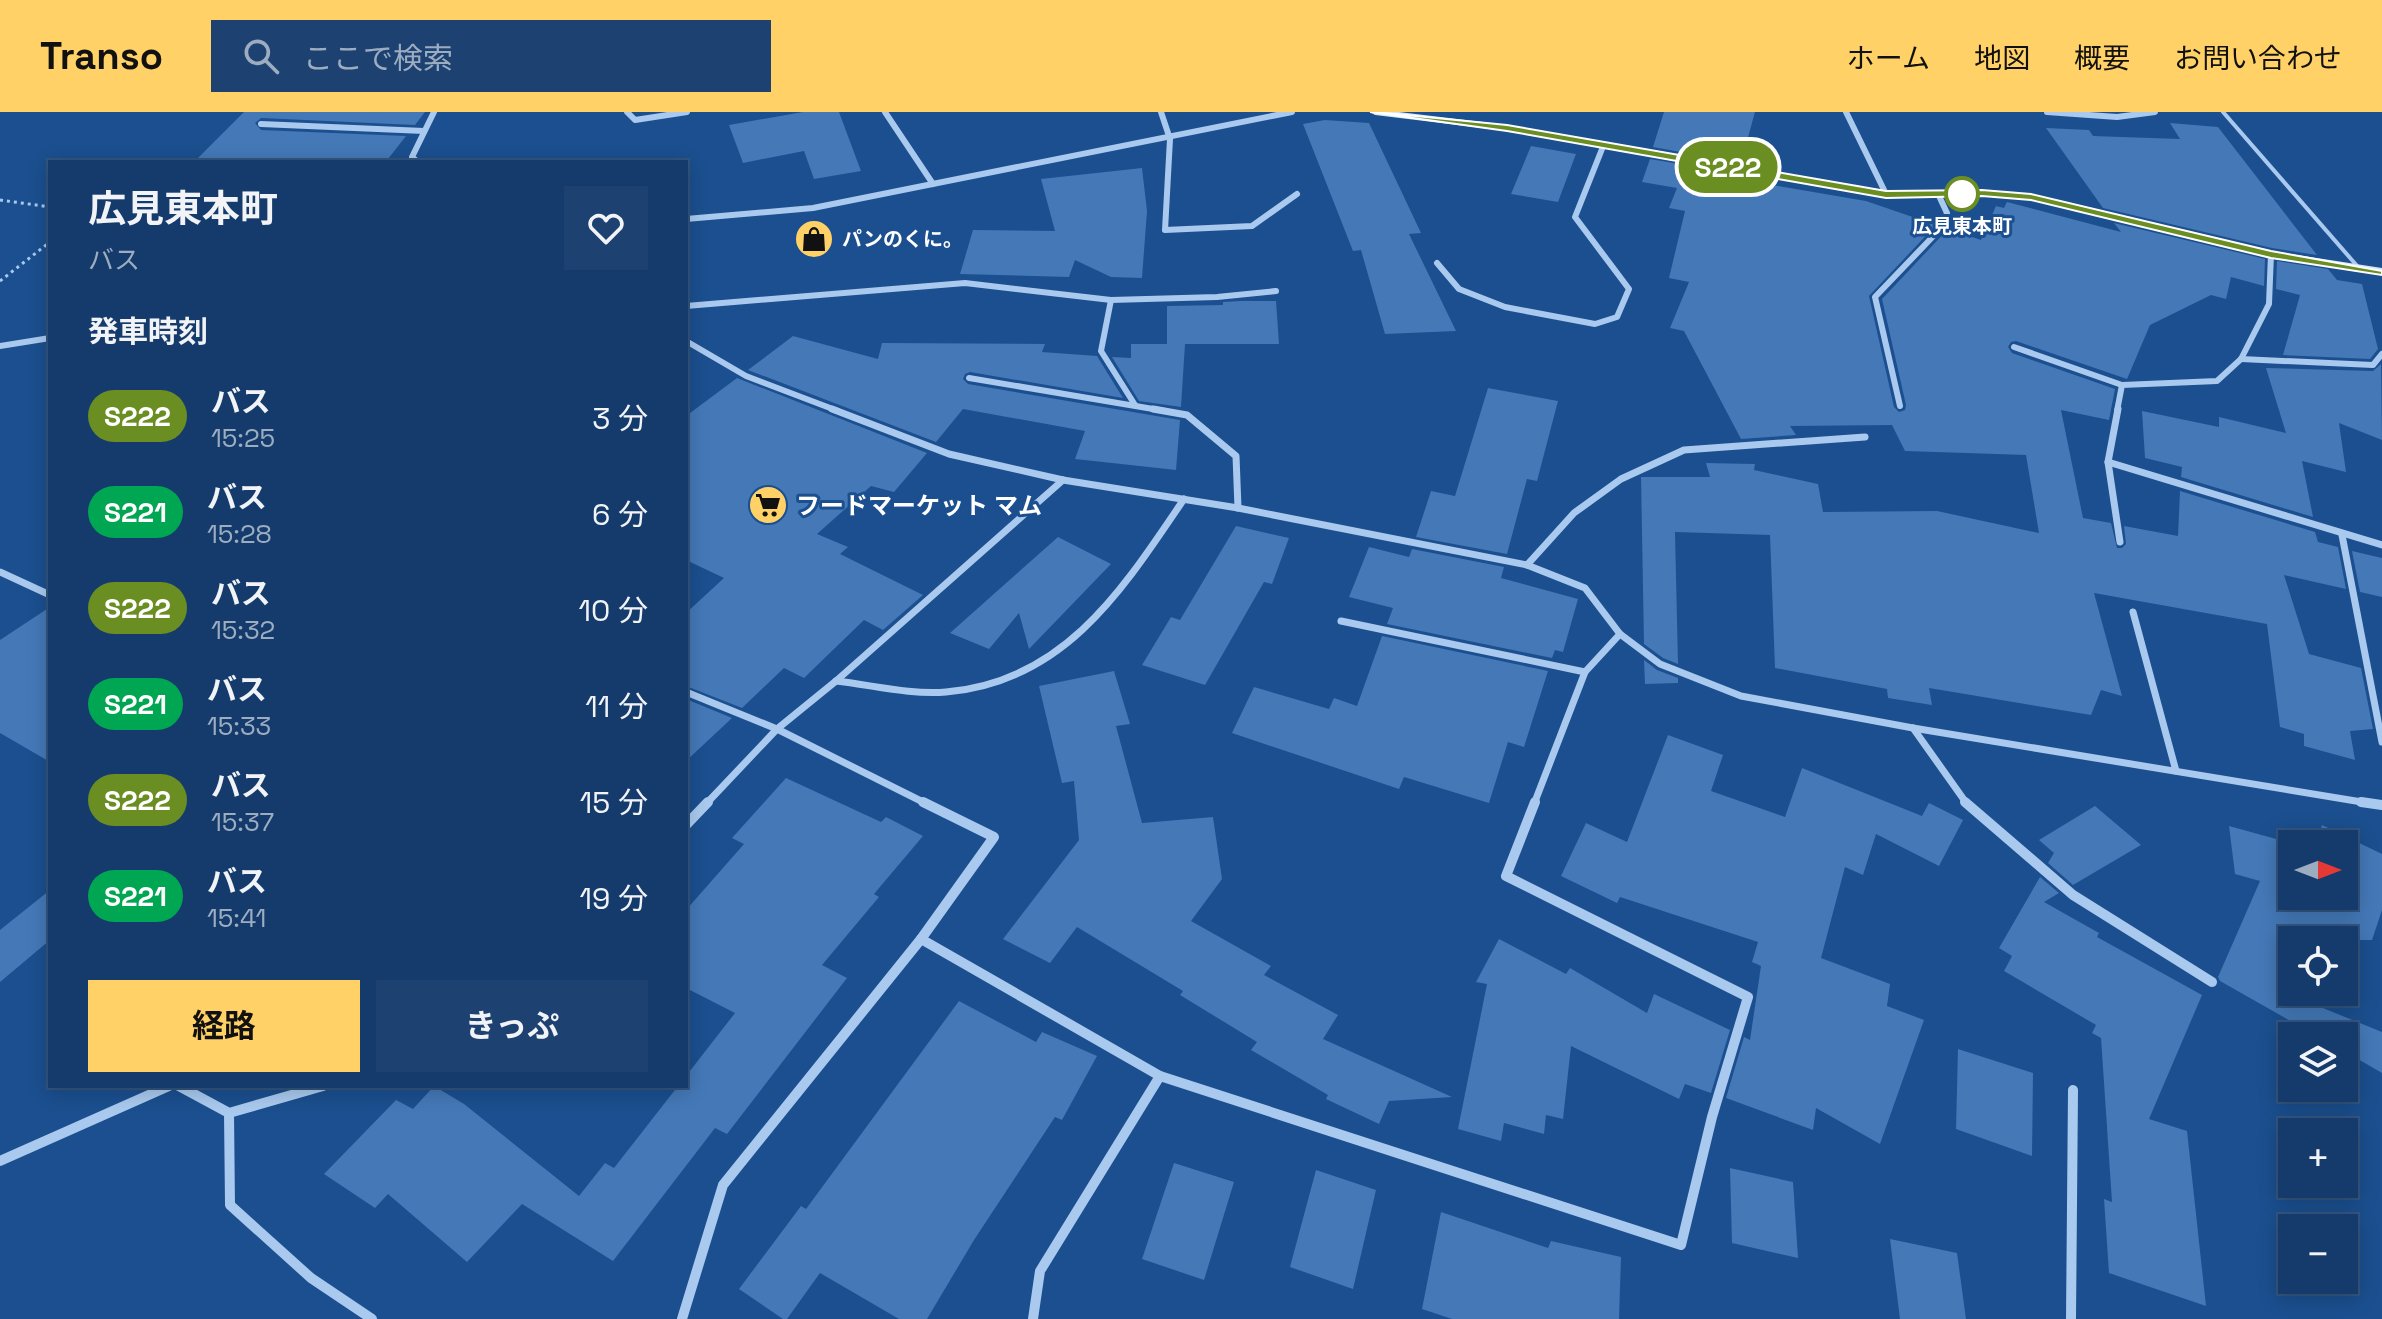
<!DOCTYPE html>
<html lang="ja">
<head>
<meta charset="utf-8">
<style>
	body { margin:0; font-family:"Space Grotesk","Noto Sans JP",sans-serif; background:#1d4271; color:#f1f3f6; height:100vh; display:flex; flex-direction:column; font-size:30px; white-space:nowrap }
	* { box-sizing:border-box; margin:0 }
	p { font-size:26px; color:#9dadc1 }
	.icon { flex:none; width:44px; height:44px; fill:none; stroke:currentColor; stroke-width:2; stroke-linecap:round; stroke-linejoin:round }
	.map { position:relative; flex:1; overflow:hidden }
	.sheet { position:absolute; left:48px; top:48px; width:640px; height:928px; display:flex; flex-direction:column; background:#143b6b; border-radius:0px; box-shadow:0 4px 20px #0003,0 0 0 2px #33557e }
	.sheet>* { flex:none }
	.badge { padding:0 16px; border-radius:26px; font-size:28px; line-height:52px }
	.needle { width:52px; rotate:90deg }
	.controls { position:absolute; left:2278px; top:718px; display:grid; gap:16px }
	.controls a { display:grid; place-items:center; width:80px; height:80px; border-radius:0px; background:#143b6b; box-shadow:0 4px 20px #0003,0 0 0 2px #33557e; font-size:40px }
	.map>.badge { position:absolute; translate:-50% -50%; box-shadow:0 0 0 4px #fff }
	h2 { padding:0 40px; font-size:30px; line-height:72px }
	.round { display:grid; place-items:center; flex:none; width:84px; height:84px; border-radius:0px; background:#1d4271 }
	.head { display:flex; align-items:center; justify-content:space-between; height:136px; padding:0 40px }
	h1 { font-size:38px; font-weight:700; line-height:60px }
	.primary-button { display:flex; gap:16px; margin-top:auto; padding:16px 40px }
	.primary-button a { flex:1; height:92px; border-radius:0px; background:#ffd166; color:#111; font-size:32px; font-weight:700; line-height:92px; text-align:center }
	.primary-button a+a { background:#1d4271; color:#f1f3f6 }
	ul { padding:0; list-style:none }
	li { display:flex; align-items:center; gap:24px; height:96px; padding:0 40px }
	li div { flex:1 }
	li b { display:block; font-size:30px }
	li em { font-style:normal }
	li .badge { min-width:88px; font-weight:700; text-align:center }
	header { display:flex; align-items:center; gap:48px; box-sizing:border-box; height:112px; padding:0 40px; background:#ffd166; color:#111 }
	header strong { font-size:38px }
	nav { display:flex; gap:44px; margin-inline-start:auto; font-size:28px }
	.search { width:560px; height:72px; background:#1d4271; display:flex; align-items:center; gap:20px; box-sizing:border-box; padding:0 28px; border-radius:0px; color:#9dadc1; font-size:30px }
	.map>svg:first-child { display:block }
	.building { fill:#4478b7 }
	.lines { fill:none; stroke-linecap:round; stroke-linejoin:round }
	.path { stroke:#a9c9ee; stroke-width:3; stroke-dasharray:3 4; stroke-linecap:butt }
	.lane { stroke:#a9c9ee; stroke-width:4 }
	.street-far2 { stroke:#a9c9ee; stroke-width:6 }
	.street-far1 { stroke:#a9c9ee; stroke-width:7 }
	.street { stroke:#a9c9ee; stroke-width:10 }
	.secondary { fill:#d6e6fa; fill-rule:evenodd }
	.line { fill:#6b8e23; stroke:#fff; stroke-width:2 }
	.stop-dot { fill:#fff; stroke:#6b8e23; stroke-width:4 }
	.labels { text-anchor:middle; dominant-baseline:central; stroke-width:6; stroke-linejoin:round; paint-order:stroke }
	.far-stop-label { font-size:20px; font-weight:bold; fill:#fff; stroke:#1b4f8f }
	.far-poi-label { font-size:20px; font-weight:bold; fill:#fff; stroke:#1b4f8f; text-anchor:start }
	.poi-label { font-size:24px; font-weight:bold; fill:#fff; stroke:#1b4f8f; text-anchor:start }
</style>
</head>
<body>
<header>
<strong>Transo</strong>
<div class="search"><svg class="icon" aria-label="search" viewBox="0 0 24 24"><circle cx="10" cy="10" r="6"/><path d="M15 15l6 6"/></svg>ここで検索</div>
<nav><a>ホーム</a><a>地図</a><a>概要</a><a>お問い合わせ</a></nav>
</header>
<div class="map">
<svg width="2382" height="1207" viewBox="0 0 2382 1207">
	<rect width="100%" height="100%" fill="#1b4f8f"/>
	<g class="building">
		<path d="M244 0H425L415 13 261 6 255 11 261 18 406 24 388 47 198 46Z"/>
		<path d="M803 0H839L861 59 814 67 804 39 743 51 729 13Z"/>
		<path d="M1664 0H1755L1741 51 1653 35Z"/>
		<path d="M1325 8 1369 11 1421 121 1409 122 1456 219 1385 222 1361 138 1353 139 1303 12Z"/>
		<path d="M2170 11 2218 15 2317 143 2272 136 2103 96 2046 16 2089 18 2093 24 2180 27Z"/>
		<path d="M1531 34 1576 42 1558 90 1511 82Z"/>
		<path d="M1650 47 1738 62 1737 67 1866 89 1936 113 1869 184 1894 295 1899 300 1905 298 1906 293 1882 187 1948 117 1981 128 1996 94 2004 96 2007 90 2121 120 2114 111 2265 147 2264 174 2231 165 2226 187 2211 183 2150 213 2127 267 2016 229 2011 230 2008 235 2012 241 2115 277 2109 308 2061 298 2083 406 2111 411 2117 436H2122L2126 432 2124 414 2178 424 2180 379 2315 420 2318 430 2338 435 2346 477 2284 463 2309 542 2361 556 2373 617 2350 619 2355 648 2304 634V622L2280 615 2267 512 2094 481 2122 584 2101 578 2091 603 1929 576 1932 593 1888 586 1887 577 1775 556 1770 423 1675 420 1678 552 1663 546 1644 532 1641 365H1710L1706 351 1755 352 1754 358 1818 372 1823 400 1937 399 2039 421 2026 343 1905 339 1892 313 1790 314 1796 323 1741 327 1684 219 1670 216 1689 170 1669 166 1685 99 1669 96 1677 76 1642 70Z"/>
		<path d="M1142 56 1147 99 1142 166 1111 165 1075 148 1069 165 960 162 973 118 1055 119 1041 67Z"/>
		<path d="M2277 149 2328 157 2337 168 2362 172 2378 237 2370 247 2283 243 2300 183 2276 177Z"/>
		<path d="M1241 189H1276L1279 232H1185L1181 295 1139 289 1112 245 1131 246V232H1167V194L1223 193V190Z"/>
		<path d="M793 224 878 247 882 231 1045 232 1042 240 1097 244 1123 286 970 260 965 262 963 267 968 272 1180 308 1176 358 1075 347 1085 319 963 297 936 330 748 258Z"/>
		<path d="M2381 252 2382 328 2339 311 2346 360 2302 349 2313 405 2181 365 2182 355 2145 346 2142 299 2219 315V305L2286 321 2266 256 2373 259Z"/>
		<path d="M737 266 927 341 894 380 871 374 817 422 848 435 840 442 923 483 883 518 864 508 804 566 784 556 742 596 686 574V501L724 466 686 448V304Z"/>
		<path d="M1488 276 1558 289 1537 369 1527 367 1507 442 1416 425 1431 379 1455 384Z"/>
		<path d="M1236 414 1289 426 1272 472 1264 470 1205 573 1142 553 1171 505 1180 508Z"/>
		<path d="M1058 425 1111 452 1029 537 1019 501 989 537 950 521Z"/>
		<path d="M1369 435 1409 445 1412 437 1504 455 1501 466 1578 487 1563 540 1555 538 1552 546 1387 512 1393 496 1349 485Z"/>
		<path d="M2352 439 2382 446V485L2360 480Z"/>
		<path d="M50 495V650L0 621V528Z"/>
		<path d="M1382 524 1548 559 1524 635 1508 630 1489 691 1404 665 1399 677 1232 621 1254 575 1329 597 1334 586 1357 594Z"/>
		<path d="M1644 548 1657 558 1678 566V571L1645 572Z"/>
		<path d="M1114 559 1130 612 1116 614 1142 711 1213 705 1222 767 1191 809 1271 854 1264 863 1338 903 1323 927 1452 985 1389 989 1379 1012 1326 987 1328 983 1251 938 1257 930 1180 883 1183 879 1077 815 1050 851 1003 827 1079 728 1074 669 1062 671 1039 574Z"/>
		<path d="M686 587 732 606 686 649Z"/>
		<path d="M1668 623 1723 643 1711 679 1785 705 1802 656 1922 704 1929 691 1963 708 1939 754 1876 722 1863 763 1845 755 1821 846 1890 872 1887 894 1924 908 1880 1032 1816 996 1813 1018 1726 986 1744 925 1750 928 1761 854 1752 850 1758 830 1620 785 1617 791 1561 764 1586 711 1627 730Z"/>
		<path d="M786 666 881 710 886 705 923 724 874 782 879 785 822 853 847 866 727 1022 715 1016 613 1149 522 1092 467 1150 388 1082 375 1096 324 1062 396 988 413 997 434 974 464 992 579 1084 605 1051 614 1056 678 974H686V964L735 901 686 876V798L744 732 732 726Z"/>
		<path d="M2095 694 2141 733 2073 773 2048 751 2054 741 2039 728Z"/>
		<path d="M2322 713 2382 742V798L2372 828H2292V880H2318L2313 892 2382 920V961L2344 939V924H2317L2220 869 2218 865 2260 769 2235 762 2229 714 2294 732 2292 784H2344V732H2316Z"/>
		<path d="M2040 765 2059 781 2044 790 2099 821 2097 825 2202 883 2149 1007 2187 1019 2206 1194 2109 1161 2104 1087 2112 1090 2101 926 2092 921 2096 913 2004 859 2012 844 1999 836Z"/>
		<path d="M50 778V828L0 870V818Z"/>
		<path d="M1499 827 1566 862 1570 856 1647 901 1654 882 1730 918 1711 981 1685 972 1679 987 1571 934 1563 1007 1546 1003 1544 1022 1504 1011 1501 1029 1458 1017 1487 872 1476 870Z"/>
		<path d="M959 889 1036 930 1042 920 1097 944 1062 1008 1055 1005 974 1128 927 1207H899L820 1161 787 1207H783L739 1177 801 1094 806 1097Z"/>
		<path d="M1958 937 2033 961 2032 1044 1956 1017Z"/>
		<path d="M1174 1051 1234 1070 1204 1168 1142 1147Z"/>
		<path d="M1730 1056 1793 1070 1798 1146 1732 1131Z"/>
		<path d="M1316 1058 1376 1078 1353 1177 1290 1155Z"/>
		<path d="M1441 1100 1548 1136 1551 1129 1621 1145 1619 1207H1452L1422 1197Z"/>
		<path d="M1890 1127 1957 1141 1966 1207H1900Z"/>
	</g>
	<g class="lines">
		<g class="path">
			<path d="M0 88 50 95"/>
			<path d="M0 169 50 130"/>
		</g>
		<path class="lane" d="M2223 0 2358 155"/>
		<g class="street-far2">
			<path d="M627 0 635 8 687 0"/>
			<path d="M885 0 933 72"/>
			<path d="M1161 0 1170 27 1165 118 1252 114 1297 82"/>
			<path d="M1846 0 1886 82"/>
			<path d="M2047 0 2117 5 2155 0"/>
			<path d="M261 12 424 19"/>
			<path d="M418 50 412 45 434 0"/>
			<path d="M686 107 813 96 1292 0"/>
			<path d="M1437 151 1459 177 1505 195 1595 212 1617 205 1629 177 1575 105 1604 32"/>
			<path d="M1111 188 1101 239 1135 293"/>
			<path d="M686 194 965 171 1111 188 1217 185 1276 179"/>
			<path d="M686 229 746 264 838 299"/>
			<path d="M0 234 50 226"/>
			<path d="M2014 235 2122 273"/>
			<path d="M2241 247 2373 253 2382 242"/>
			<path d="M969 266 1165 299"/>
			<path d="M1900 294 1875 185 1943 114 1947 101 1939 84"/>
			<path d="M2117 299 2122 273 2217 269 2241 247 2269 192 2271 142"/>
		</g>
		<g class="street-far1">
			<path d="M832 297 949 342 1063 368 1238 396 1527 453 1585 476 1620 522 1660 552 1741 584 1913 616 2374 692"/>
			<path d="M1153 297 1187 303 1236 344 1238 396"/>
			<path d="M2118 297 2108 350 2120 430"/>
			<path d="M2108 350 2382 433"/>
			<path d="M2342 423 2382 630"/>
			<path d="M1527 453 1574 401 1621 367 1684 338 1865 325"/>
			<path d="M0 460 50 483"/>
			<path d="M2133 500 2176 659"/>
			<path d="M1341 509 1585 560"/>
			<path d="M836 569C872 573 910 583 946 580 1065 570 1123 477 1184 387"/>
			<path d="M686 580 777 617 927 692"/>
			<path d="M1913 616 1967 692"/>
			<path d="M706 692 777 617 836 569 1063 368"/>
			<path d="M1534 692 1585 560 1620 522"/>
		</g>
		<g class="street">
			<path d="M1965 690 2073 783 2212 870"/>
			<path d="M2361 690 2382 693"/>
			<path d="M686 713 708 690"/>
			<path d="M921 827 1160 964 1681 1133 1712 1005 1748 885 1506 764 1535 690"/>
			<path d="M179 974 229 1001 323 974"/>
			<path d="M229 1001 230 1093 311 1166 372 1207"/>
			<path d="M0 1049 169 974"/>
			<path d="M682 1207 723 1073 921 827 994 725 923 690"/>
			<path d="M1033 1207 1040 1159 1160 964"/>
			<path d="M2071 1207 2073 978"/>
		</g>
		<path class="secondary" d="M1370 0H1399L1507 13 1886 79 1982 78 2031 82 2271 139 2382 156V162L2271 145 2031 88 1982 84 1886 85 1507 19 1375 3Z"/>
	</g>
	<path class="line" d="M1370 0H1375L1507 13 1886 79 1982 78 2031 82 2271 139 2382 159V163L2271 146 2031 88 1982 84 1886 86 1507 19Z"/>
	<defs>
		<g id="shop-disc" transform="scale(2)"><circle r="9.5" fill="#ffd166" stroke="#1b4f8f"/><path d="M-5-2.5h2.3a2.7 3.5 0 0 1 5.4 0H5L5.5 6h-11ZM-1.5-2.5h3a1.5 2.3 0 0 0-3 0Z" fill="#111"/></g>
		<g id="supermarket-disc" transform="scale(2)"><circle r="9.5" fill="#ffd166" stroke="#1b4f8f"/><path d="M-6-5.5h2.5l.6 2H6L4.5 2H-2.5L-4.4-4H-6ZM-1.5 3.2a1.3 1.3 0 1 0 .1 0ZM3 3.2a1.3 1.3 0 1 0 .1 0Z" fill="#111"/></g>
	</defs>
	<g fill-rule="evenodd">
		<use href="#shop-disc" x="814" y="127"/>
		<use href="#supermarket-disc" x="768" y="393"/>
	</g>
	<circle class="stop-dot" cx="1962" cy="82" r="16"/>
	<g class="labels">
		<g class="far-stop-label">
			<text x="1962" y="114">広見東本町</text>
		</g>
		<g class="far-poi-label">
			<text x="842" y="127">パンのくに。</text>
		</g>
		<g class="poi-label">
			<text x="796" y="393">フードマーケット マム</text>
		</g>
	</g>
</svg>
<div class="controls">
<a><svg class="needle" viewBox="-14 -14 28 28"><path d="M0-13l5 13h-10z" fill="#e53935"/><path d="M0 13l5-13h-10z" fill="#9dadc1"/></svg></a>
<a><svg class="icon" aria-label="locate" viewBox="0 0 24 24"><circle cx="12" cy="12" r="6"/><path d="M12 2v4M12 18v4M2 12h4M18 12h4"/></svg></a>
<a><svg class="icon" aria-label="layers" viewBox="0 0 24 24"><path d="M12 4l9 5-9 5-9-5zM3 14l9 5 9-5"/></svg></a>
<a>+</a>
<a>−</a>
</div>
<b class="badge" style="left:1728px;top:55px;background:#6b8e23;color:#fff">S222</b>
<section class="sheet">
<div class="head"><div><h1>広見東本町</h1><p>バス</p></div><a class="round"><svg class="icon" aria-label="heart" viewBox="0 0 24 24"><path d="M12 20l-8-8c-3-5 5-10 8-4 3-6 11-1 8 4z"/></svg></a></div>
<h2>発車時刻</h2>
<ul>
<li><span class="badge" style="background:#6b8e23;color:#fff">S222</span><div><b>バス</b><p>15:25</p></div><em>3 分</em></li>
<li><span class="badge" style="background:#00a651;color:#fff">S221</span><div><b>バス</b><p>15:28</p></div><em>6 分</em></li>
<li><span class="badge" style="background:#6b8e23;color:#fff">S222</span><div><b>バス</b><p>15:32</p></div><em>10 分</em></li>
<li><span class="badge" style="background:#00a651;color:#fff">S221</span><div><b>バス</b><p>15:33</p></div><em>11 分</em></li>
<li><span class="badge" style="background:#6b8e23;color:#fff">S222</span><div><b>バス</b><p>15:37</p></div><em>15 分</em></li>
<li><span class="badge" style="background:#00a651;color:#fff">S221</span><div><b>バス</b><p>15:41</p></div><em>19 分</em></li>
</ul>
<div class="primary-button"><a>経路</a><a>きっぷ</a></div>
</section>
</div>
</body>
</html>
